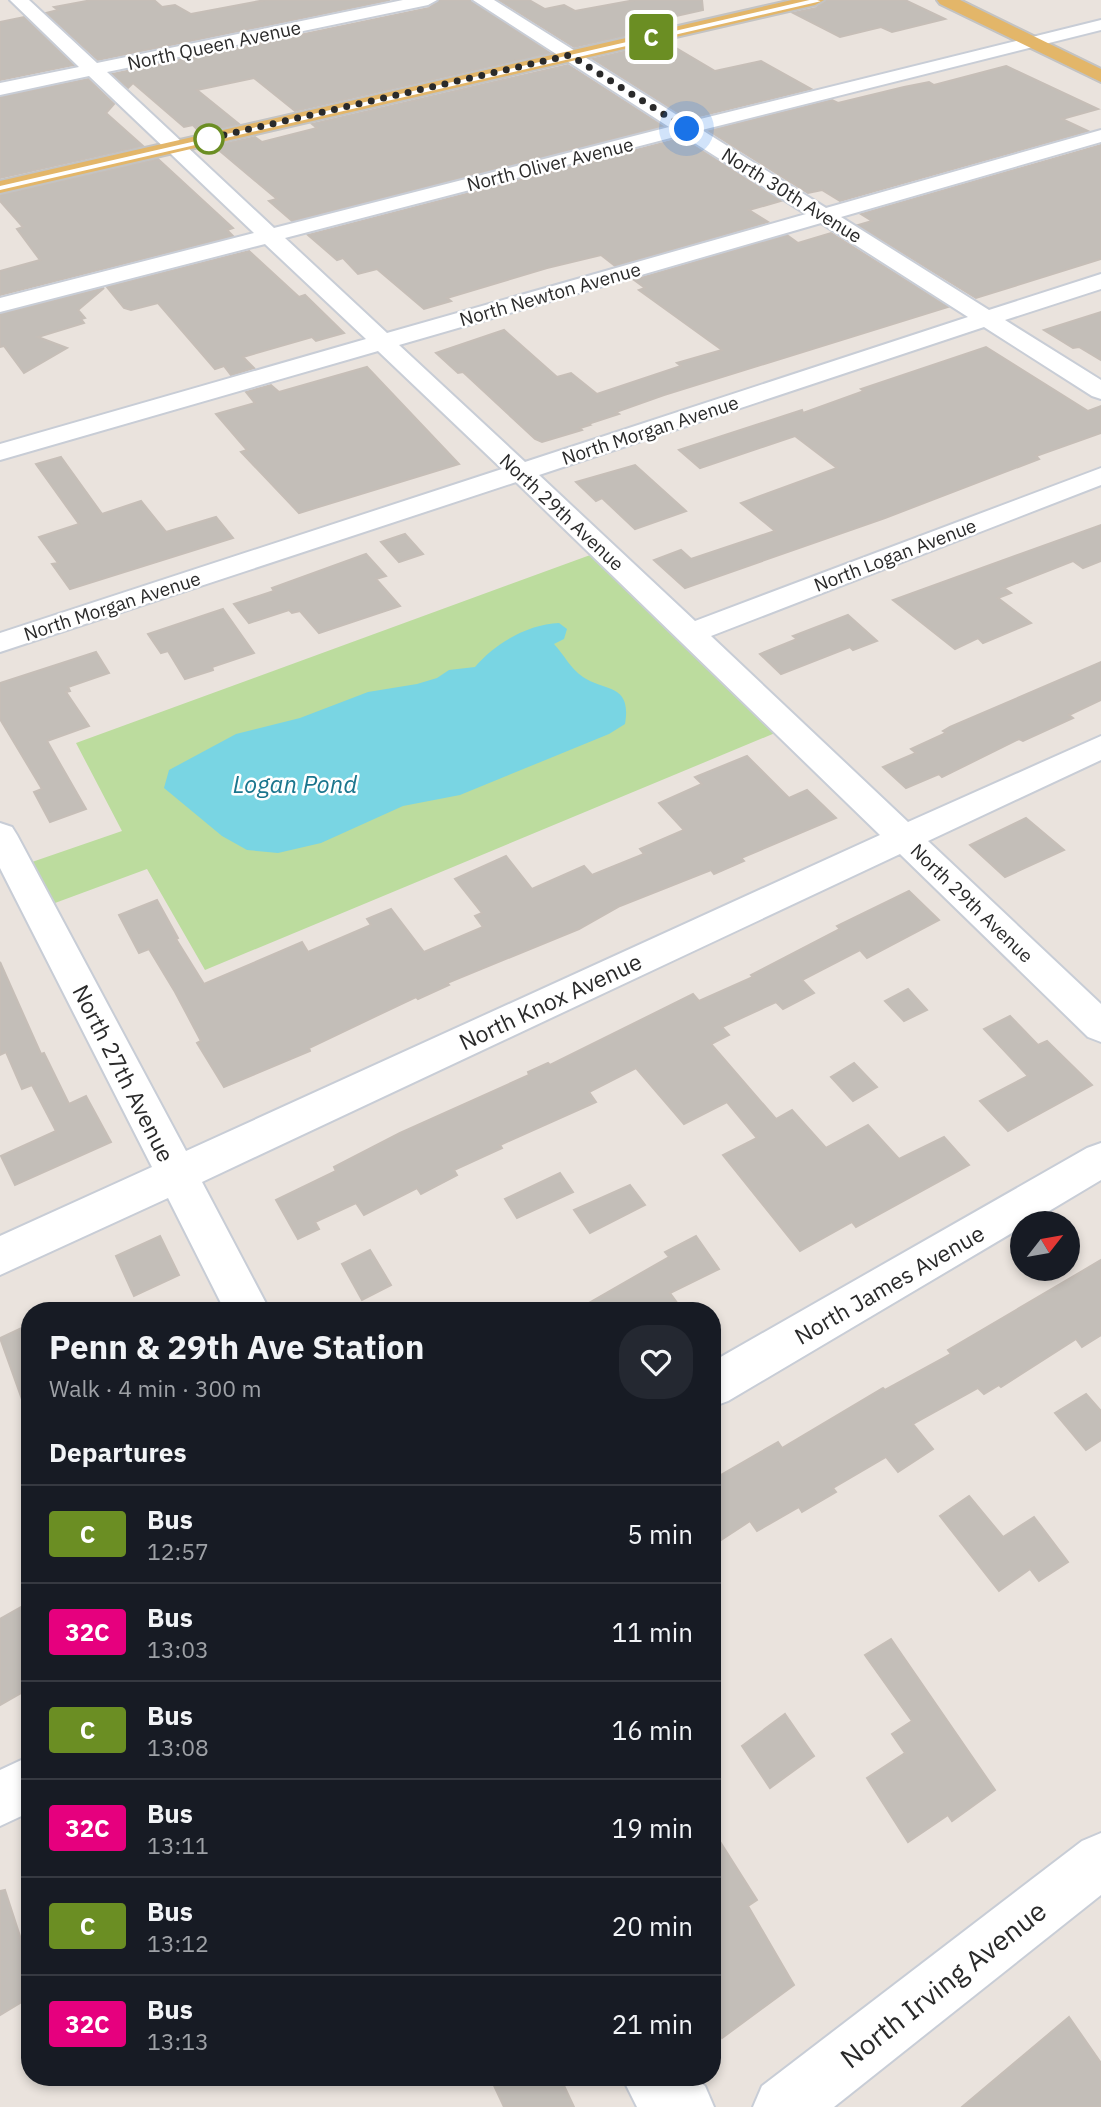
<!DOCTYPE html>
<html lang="en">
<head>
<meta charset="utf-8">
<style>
	body { margin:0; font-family:"IBM Plex Sans",sans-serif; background:#242831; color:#f1f3f6; height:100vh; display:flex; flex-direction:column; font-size:26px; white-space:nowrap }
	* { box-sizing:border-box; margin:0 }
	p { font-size:23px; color:#9ea1a6 }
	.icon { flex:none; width:38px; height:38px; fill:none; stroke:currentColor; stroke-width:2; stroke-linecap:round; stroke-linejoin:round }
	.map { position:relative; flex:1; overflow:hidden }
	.details { position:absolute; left:21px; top:1302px; width:700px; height:784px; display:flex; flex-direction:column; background:#171b24; border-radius:28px; box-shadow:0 4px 10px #0003 }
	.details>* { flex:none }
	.badge { padding:0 14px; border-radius:5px; font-size:24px; line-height:46px }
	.needle { width:46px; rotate:59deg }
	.tools { position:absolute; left:1010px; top:1211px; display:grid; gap:14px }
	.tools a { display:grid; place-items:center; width:70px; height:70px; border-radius:50%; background:#171b24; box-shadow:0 4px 10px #0003; font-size:35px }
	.you { position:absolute; width:35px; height:35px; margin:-18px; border:5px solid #fff; border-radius:50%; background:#1a73e8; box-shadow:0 0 0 10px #1a73e833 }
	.map>.badge { position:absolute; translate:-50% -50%; box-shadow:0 0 0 4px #fff }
	h2 { padding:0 28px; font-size:26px; line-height:63px }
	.round { display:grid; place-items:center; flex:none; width:74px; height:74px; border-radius:28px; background:#242831 }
	.head { display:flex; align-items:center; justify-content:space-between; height:119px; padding:0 28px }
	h1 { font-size:33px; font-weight:700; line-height:52px }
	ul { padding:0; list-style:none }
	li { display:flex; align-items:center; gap:21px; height:98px; padding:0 28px; border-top:2px solid #363941 }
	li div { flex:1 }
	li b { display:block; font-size:26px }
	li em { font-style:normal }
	li .badge { min-width:77px; font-weight:700; text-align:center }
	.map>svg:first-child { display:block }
	.green { fill:#bcdc9e }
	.water { fill:#79d5e3 }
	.building { fill:#c3beb8; stroke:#c6beb7; stroke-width:2 }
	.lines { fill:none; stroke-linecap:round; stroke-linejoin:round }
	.minor-casing { stroke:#c8cdd6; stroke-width:4 }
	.major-casing { stroke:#c3c3c3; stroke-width:4 }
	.minor { fill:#fff; fill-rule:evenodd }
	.major { fill:#e3b669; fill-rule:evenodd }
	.line { fill:#6b8e23; stroke:#fff; stroke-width:2 }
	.walk { stroke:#2a2a2a; stroke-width:7; stroke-dasharray:0 12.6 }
	.stop-dot { fill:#fff; stroke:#6b8e23; stroke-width:3.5 }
	.labels { text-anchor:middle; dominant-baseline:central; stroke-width:5; stroke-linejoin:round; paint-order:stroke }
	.far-street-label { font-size:19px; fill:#2a2a2a; stroke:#fff }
	.street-label { font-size:23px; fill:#2a2a2a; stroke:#fff }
	.water-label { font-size:24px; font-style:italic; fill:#1a758d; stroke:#fff }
	.near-street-label { font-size:28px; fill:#2a2a2a; stroke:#fff }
</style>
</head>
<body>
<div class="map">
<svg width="1101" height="2107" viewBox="0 0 1101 2107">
	<rect width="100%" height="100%" fill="#eae3dd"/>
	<path class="green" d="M593 554 775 733 205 970 147 869 55 903 32 862 122 831 76 743Z"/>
	<path class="water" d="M559 623 567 629 564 639 554 644C565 656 570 668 583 677 605 692 632 683 625 724L609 734 460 795 403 806 321 843 278 853 247 850 222 836 164 788 169 770 236 734 300 718 368 692 417 684 437 678 449 670 475 667C494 644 528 624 559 623Z"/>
	<g class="building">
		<path d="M92 0H154L162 7 175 5 191 14 265 0H390L98 60 46 13 58 10 54 7Z"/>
		<path d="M439 0H471L550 53 295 111 254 78 197 90 239 124 200 133 193 125 184 127 133 83 128 88 112 74 429 8Z"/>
		<path d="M499 0H529L545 9 564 5 575 11 635 0H702L703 10 636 25 646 31 574 47Z"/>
		<path d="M826 0H905L945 19 892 32 881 27 840 37 793 13 816 8Z"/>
		<path d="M24 17 74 65 0 80V22Z"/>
		<path d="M666 42 715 71 761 61 811 89 688 119 593 59Z"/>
		<path d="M568 65 663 126 292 221 269 201 277 199 214 146 255 137 262 142 317 128 312 124Z"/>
		<path d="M1006 66 1098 109 1062 119 1088 131 840 201 822 190 808 193 709 131 832 100 838 103 904 87 929 82 934 85Z"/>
		<path d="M88 79 114 104 106 113 143 146 0 178V97Z"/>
		<path d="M682 138 781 201 749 210 768 222 615 266 601 255 547 268 447 298 451 301 424 309 377 269 358 274 343 258 337 260 308 235Z"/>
		<path d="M1101 145V259L976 298 858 225 872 221 861 214Z"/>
		<path d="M158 159 233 228 227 230 233 236 0 295V271L40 260 17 229 23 227 0 201V195Z"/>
		<path d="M831 233 948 307 664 395 616 412 619 414 588 424 590 425 580 428 582 430 542 442 535 439 463 372 458 373 436 353 504 330 557 377 571 373 597 394 681 366 677 363 722 350 639 290 645 288 634 280 787 235 798 243Z"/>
		<path d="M249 251 299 297 305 295 344 333 316 341 312 337 243 357 254 368 231 375 224 366 215 369 158 303 131 310 124 308 107 287Z"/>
		<path d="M104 288 78 310 85 318 81 319 84 323 38 337 67 348 24 373 4 346 0 347V314Z"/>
		<path d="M1101 312V360L1079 347 1073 348 1044 330Z"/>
		<path d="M986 347 1088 411 1101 406V433L1036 456 1039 459 885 518 685 588 654 560 681 550 691 559 775 531 741 503 837 468 795 436 700 468 679 450 802 410 803 413 864 391 861 389Z"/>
		<path d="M367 367 459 464 299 513 241 452 247 450 216 414 255 403 246 392 271 385 279 392Z"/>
		<path d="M61 457 102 514 141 501 166 532 216 517 233 538 70 589 52 564 58 563 39 537 79 524 36 464Z"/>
		<path d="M635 465 686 511 635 529 602 498 596 501 576 482Z"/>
		<path d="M1101 525V561L1083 568 1073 561 1004 588 1011 593 998 598 1031 623 983 643 978 638 955 649 893 600Z"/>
		<path d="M405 534 423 554 399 562 381 542Z"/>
		<path d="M366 554 386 576 376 579 400 606 319 633 300 611 292 613 289 610 249 623 234 604 274 591 272 588Z"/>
		<path d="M223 609 254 653 212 667 213 670 185 679 168 651 161 653 148 634Z"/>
		<path d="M848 615 877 641 853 650 850 647 781 674 760 654 797 639 793 636Z"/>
		<path d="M96 652 109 673 68 687 70 691 66 692 89 726 47 741 86 809 50 822 34 792 42 789 0 719V683Z"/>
		<path d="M1101 662V700L1069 715 1073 718 1023 741 1019 739 942 777 939 774 906 788 883 767 916 753 911 749 946 733 943 731 950 727Z"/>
		<path d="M747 756 789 798 807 790 836 818 741 858 744 861 714 874 711 870 620 906 579 929 447 983 449 985 418 999 416 997 309 1048 310 1051 224 1087 197 1043 201 1041 175 992 149 949 139 953 119 915 157 900 178 938 176 939 204 984 302 942 308 952 371 925 367 919 391 909 424 952 483 927 475 916 482 913 455 879 506 856 532 889 584 866 592 875 644 854 640 849 684 830 659 803 702 784 695 777Z"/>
		<path d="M1026 818 1064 850 1005 877 970 845Z"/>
		<path d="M909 891 939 920 867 958 860 950 802 980 814 993 783 1009 776 1002 722 1027 729 1035 711 1044 776 1119 792 1110 826 1148 868 1125 899 1159 944 1137 969 1165 856 1227 852 1222 800 1251 723 1155 757 1138 727 1102 684 1124 636 1068 589 1092 596 1102 500 1145 502 1148 454 1170 457 1175 421 1194 417 1188 364 1215 356 1203 315 1222 319 1229 298 1239 276 1200 336 1171 334 1167 400 1133 529 1075 528 1072 548 1063 550 1065 693 994 699 1001 753 977 751 975 840 929 837 926Z"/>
		<path d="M0 962 41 1054 44 1053 69 1104 86 1096 111 1142 15 1185 1 1156 56 1131 32 1085 22 1089 6 1052 0 1055Z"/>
		<path d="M908 989 927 1010 904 1021 885 1001Z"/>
		<path d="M1010 1016 1038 1045 1047 1041 1092 1085 1008 1131 980 1101 1028 1076 984 1029Z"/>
		<path d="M854 1063 877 1087 853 1101 831 1077Z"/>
		<path d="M560 1173 573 1192 517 1218 505 1199Z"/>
		<path d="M630 1185 645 1205 590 1233 574 1210Z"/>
		<path d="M160 1236 179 1275 134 1296 116 1256Z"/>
		<path d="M696 1236 719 1269 670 1293 683 1311H575L669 1257 665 1252Z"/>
		<path d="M370 1250 391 1285 362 1300 342 1264Z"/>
		<path d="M1101 1260V1335L1082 1347 1076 1339 1001 1387 999 1385 984 1394 978 1388 913 1424 933 1449 898 1472 886 1457 833 1488 836 1492 802 1512 799 1507 757 1531 750 1521 712 1546V1480L778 1442 782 1448 883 1388 885 1390 951 1354 948 1350Z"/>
		<path d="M30 1324V1416H28L0 1338Z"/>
		<path d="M1086 1394 1101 1411V1440L1086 1450 1055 1413Z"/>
		<path d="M969 1496 1003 1537 1034 1517 1068 1562 1039 1581 1030 1569 999 1591 940 1516Z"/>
		<path d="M30 1602V1688L0 1705V1619Z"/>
		<path d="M891 1639 995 1790 952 1821 948 1815 908 1842 867 1778 905 1753 892 1734 912 1721 865 1655Z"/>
		<path d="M785 1714 814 1756 770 1788 742 1746Z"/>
		<path d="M712 1829 757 1900 748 1906 794 1985 722 2038 712 2020Z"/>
		<path d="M5 1890 30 1967V1997L0 2015V1891Z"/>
		<path d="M1069 2017 1101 2063V2107H962Z"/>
		<path d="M490 2077H560L574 2107H504Z"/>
	</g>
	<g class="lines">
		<g class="minor-casing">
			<g id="minor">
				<path d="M10 0H29L97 63 403 0H437L428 5 107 72 274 228 669 127 473 0H494L688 122 1101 20V30L702 130 826 208 1101 130V142L841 217 989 310 1101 274V289L1005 320 1101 380V399L1092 396 984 327 539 475 695 621 1101 468V485L711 636 908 822 1101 736V760L928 841 1101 1004V1042L1088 1037 900 854 202 1182 270 1311H225L168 1198 0 1275V1236L152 1167 0 868V823L12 827 17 835 186 1151 880 835 516 482 0 652V633L502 469 378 351 0 460V444L366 339 265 244 0 312V298L254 233 89 76 0 95V83L79 67ZM682 135 806 214 387 333 285 238ZM821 223 968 317 525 462 399 345Z"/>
				<path d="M1101 1143V1180L1029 1223H1022V1227L728 1401 712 1407V1362L1087 1148Z"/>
				<path d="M30 1756V1812L0 1826V1770Z"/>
				<path d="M1101 1833V1895L834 2107H753L762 2086 1082 1841Z"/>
				<path d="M622 2077H692L705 2086 714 2107H637Z"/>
			</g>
		</g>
		<g class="major-casing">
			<g id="major">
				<path d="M792 0H824L815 5 0 193V181Z"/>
				<path d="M937 0H960L1101 69V82L940 4Z"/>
			</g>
		</g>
		<use href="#minor" class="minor"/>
		<use href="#major" class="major"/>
	</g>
	<path class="line" d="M814 0 817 1 0 189V187Z"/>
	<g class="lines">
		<path class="walk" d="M209 139 198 141 570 55 687 129"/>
	</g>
	<circle class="stop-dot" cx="209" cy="139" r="14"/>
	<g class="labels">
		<g class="far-street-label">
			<text transform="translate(214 45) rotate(-12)">North Queen Avenue</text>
			<text transform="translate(550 164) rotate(-14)">North Oliver Avenue</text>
			<text transform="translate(792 195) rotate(32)">North 30th Avenue</text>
			<text transform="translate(550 294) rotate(-16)">North Newton Avenue</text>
			<text transform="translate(650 430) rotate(-18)">North Morgan Avenue</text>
			<text transform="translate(562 512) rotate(43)">North 29th Avenue</text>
			<text transform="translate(895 555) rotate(-21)">North Logan Avenue</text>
			<text transform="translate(112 606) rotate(-18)">North Morgan Avenue</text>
			<text transform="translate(972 903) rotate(44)">North 29th Avenue</text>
		</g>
		<g class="street-label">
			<text transform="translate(550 1001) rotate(-25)">North Knox Avenue</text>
			<text transform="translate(124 1073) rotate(63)">North 27th Avenue</text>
			<text transform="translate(889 1284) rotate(-30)">North James Avenue</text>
		</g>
		<g class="water-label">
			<text x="295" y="784">Logan Pond</text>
		</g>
		<g class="near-street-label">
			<text transform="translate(943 1984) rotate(-38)">North Irving Avenue</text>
		</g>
	</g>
</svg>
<div class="tools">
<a><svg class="needle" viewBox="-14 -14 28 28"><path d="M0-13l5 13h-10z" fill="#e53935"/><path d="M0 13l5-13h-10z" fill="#9ea1a6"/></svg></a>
</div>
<div class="you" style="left:687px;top:129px"></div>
<b class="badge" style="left:651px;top:37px;background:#6b8e23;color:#fff">C</b>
<section class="details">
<div class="head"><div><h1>Penn &amp; 29th Ave Station</h1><p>Walk · 4 min · 300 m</p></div><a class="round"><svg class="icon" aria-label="heart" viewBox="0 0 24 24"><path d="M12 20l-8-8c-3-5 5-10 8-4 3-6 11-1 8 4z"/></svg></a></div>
<h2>Departures</h2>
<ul>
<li><span class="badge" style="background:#6b8e23;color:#fff">C</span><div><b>Bus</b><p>12:57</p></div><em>5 min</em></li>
<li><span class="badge" style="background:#e6007e;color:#fff">32C</span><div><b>Bus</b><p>13:03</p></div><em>11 min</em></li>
<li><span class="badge" style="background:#6b8e23;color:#fff">C</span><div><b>Bus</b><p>13:08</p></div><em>16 min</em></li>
<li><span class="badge" style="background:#e6007e;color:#fff">32C</span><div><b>Bus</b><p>13:11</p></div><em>19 min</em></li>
<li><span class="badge" style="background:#6b8e23;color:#fff">C</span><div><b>Bus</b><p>13:12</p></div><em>20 min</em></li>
<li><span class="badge" style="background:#e6007e;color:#fff">32C</span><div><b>Bus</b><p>13:13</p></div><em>21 min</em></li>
</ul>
</section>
</div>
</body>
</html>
